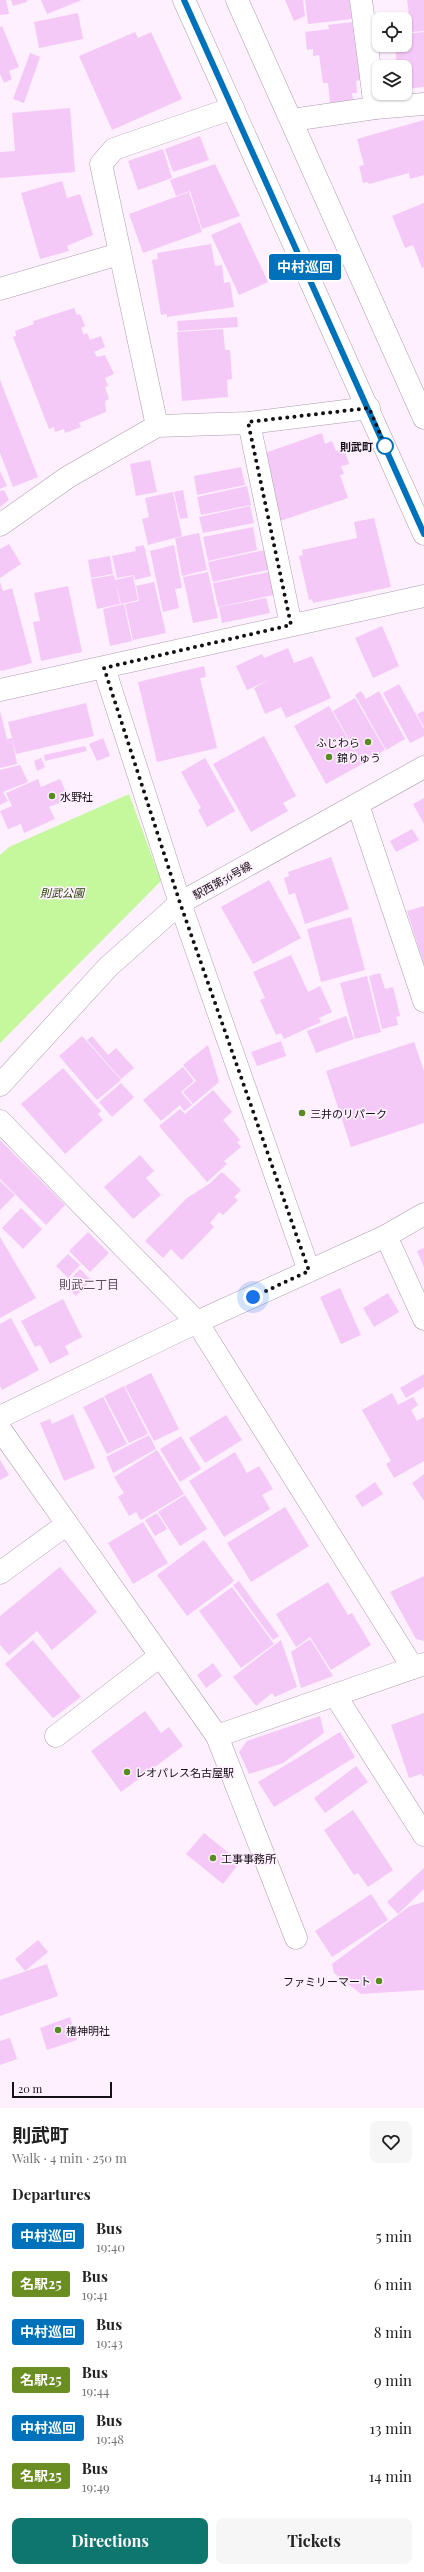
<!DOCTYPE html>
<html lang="en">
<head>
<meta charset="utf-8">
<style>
	body { margin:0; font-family:"Playfair Display","Noto Sans JP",serif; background:#f6f6f6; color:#222; height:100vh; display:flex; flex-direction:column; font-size:15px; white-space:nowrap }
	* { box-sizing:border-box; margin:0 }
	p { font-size:13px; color:#767676 }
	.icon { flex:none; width:22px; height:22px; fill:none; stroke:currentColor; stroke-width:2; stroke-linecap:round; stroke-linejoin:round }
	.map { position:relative; height:2108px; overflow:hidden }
	.details { display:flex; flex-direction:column; background:#fff; flex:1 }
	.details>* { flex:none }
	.badge { padding:0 8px; border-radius:3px; font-size:14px; line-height:26px }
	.tools { position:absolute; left:372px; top:12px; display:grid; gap:8px }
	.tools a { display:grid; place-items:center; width:40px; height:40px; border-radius:8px; background:#fff; box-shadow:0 1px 3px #0004; font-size:20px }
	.scale { position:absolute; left:12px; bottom:10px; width:100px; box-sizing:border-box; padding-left:4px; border:2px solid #141015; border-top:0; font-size:11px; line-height:14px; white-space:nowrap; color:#141015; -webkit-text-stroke:3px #fef0fe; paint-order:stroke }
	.you { position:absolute; width:20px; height:20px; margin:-10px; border:3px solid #fff; border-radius:50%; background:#1a73e8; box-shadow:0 0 0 6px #1a73e833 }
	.map>.badge { position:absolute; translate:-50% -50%; box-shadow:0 0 0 2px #fff }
	h2 { padding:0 12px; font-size:15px; line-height:36px }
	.round { display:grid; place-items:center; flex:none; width:42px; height:42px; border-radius:8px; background:#f6f6f6 }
	.overview { display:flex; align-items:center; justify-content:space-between; height:68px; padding:0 12px }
	h1 { font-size:19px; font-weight:700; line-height:30px }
	.action { display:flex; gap:8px; margin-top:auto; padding:8px 12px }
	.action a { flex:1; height:46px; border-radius:8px; background:#0f766e; color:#fff; font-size:16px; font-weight:700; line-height:46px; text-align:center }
	.action a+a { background:#f6f6f6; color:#222 }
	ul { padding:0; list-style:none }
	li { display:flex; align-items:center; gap:12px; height:48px; padding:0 12px }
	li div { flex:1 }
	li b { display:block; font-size:15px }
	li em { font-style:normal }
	li .badge { min-width:44px; font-weight:700; text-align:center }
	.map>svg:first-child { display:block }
	.green { fill:#c5f79c }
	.building { fill:#f5c9f7 }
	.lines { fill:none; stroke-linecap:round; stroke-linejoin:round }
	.minor-casing { stroke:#aa9daa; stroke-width:23 }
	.tertiary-casing { stroke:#aa9daa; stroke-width:23 }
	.minor { stroke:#fff; stroke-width:22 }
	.tertiary { stroke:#fff; stroke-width:22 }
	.line-casing { stroke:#fff; stroke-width:9 }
	.line { stroke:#0072bc; stroke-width:6 }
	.walk { stroke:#141015; stroke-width:4; stroke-dasharray:0 7.2 }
	.stop-dot { fill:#fff; stroke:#0072bc; stroke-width:2 }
	.poi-dot { fill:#588b21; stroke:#fef0fe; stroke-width:1.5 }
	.labels { text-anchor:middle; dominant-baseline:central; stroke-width:3.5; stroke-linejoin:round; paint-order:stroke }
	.stop-label { font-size:11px; font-weight:bold; fill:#141015; stroke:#fef0fe; text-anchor:end }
	.poi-label { font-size:11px; fill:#141015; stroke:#fef0fe; text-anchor:start }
	.street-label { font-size:11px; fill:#141015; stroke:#fef0fe }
	.park-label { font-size:11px; font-style:italic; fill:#264402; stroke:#fef0fe }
	.neighbourhood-label { font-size:12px; fill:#594e5a; stroke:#fef0fe }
</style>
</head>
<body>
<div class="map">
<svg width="424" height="2108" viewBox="0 0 424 2108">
	<rect width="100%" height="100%" fill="#fef0fe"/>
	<path class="green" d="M129 794 161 881 0 1043V855L9 847Z"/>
	<g class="building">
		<path d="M0 0H6L9 14 0 15Z"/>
		<path d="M11 0H27V2L13 6Z"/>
		<path d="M41 0H82L47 14Z"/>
		<path d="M285 0H303L305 16 294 21Z"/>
		<path d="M305 0H349L352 19 308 24Z"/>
		<path d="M407 0H424V31L411 32Z"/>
		<path d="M78 13 83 39 39 48 34 22Z"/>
		<path d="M352 22 360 80 356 81 357 93H352L353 100 330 103 328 83H323L319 55 313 56V49L307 50 305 32 329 29 328 25Z"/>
		<path d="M2 26 19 67 9 71 12 79 4 83 0 74V27Z"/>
		<path d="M135 32 138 38 151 32 182 99 112 130 79 56Z"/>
		<path d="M424 32V87L405 89V67H397L395 45H405V34Z"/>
		<path d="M30 53 40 57 24 103 13 99Z"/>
		<path d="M70 108 75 172 0 178V152L15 151 12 113Z"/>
		<path d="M424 120V175L410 179 409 173 369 184 368 182 363 183 359 166 364 165 357 139Z"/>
		<path d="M200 136 209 160 173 172 165 149Z"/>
		<path d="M163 149 172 178 138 190 128 161Z"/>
		<path d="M215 164 240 216 202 229 190 191 176 196 170 180Z"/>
		<path d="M62 181 67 198 80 194 93 235 67 246 69 251 40 259 21 193Z"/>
		<path d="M189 192 202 232 143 253 129 214Z"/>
		<path d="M424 203V267L422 268 413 245 405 248 392 216Z"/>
		<path d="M240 222 268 282 239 295 211 235Z"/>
		<path d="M211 244 215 266 222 265 224 283 230 282 234 307 167 317V314L161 315 152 260 158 259 157 253Z"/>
		<path d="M74 308 77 315 80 314 85 326 81 328 84 335 87 333 90 340 101 336 105 347 94 352 97 357 105 355 114 374 105 378 108 386 105 387 109 399 105 401 106 412 79 423 81 427 65 433 64 429 55 432 54 427 49 429 13 337 16 336 15 331 34 324 33 321Z"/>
		<path d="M237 317 238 327 178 331 177 321Z"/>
		<path d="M223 329 225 350H230L232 379 227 380 228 397 182 401 177 332Z"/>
		<path d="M0 380 38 477 13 487 0 453Z"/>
		<path d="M322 433 325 444 332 441 336 451 344 448 349 464 341 466 344 474 340 475 348 498 280 521 265 453Z"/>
		<path d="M150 460 157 492 136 496 130 464Z"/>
		<path d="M241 467 245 485 197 495 194 476Z"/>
		<path d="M0 471 7 486 0 489Z"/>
		<path d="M247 486 251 505 201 515 197 497Z"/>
		<path d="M4 490 9 500 0 507V491Z"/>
		<path d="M183 490 188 518 180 519 174 492Z"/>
		<path d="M173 492 182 536 148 545 142 519 149 517 145 498Z"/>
		<path d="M250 506 254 523 203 533 199 517Z"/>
		<path d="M374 518 391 587 313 603 312 599 309 600 299 556 303 555 302 550 357 538 354 522Z"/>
		<path d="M253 527 257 550 208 561 203 537Z"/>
		<path d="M199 533 207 570 182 576 175 538Z"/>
		<path d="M9 544 21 564 0 578V549Z"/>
		<path d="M144 545 151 576 135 580 134 575 117 578 112 556 136 551 135 547Z"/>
		<path d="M174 545 182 588 175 589 179 608 163 612 150 551Z"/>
		<path d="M264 550 268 570 213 582 208 562Z"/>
		<path d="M110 556 113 574 91 578 88 560Z"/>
		<path d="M208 572 218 618 193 623 183 577Z"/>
		<path d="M269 572 274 595 218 607 213 583Z"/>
		<path d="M114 575 115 580 133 576 138 600 121 604 116 585 120 604 97 609 91 579Z"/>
		<path d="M0 582 3 591 12 588 32 663 2 671 0 670Z"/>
		<path d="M154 582 166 633 133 640 125 604 139 601 136 586Z"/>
		<path d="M68 586 82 652 41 661 33 622 40 621 34 593Z"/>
		<path d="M266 598 270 613 222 623 219 607Z"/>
		<path d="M124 604 132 641 110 646 103 609Z"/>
		<path d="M382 626 399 666 373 678 355 638Z"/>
		<path d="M288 648 294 663 312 656 331 698 286 718 281 707 265 714 254 688 269 680 247 690 236 666 262 654 264 658Z"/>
		<path d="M204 666 206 677 200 678 217 748 157 762 138 682Z"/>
		<path d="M399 684 424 729V736L410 743 383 693Z"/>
		<path d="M361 691 366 699 379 691 405 739 386 750 355 695Z"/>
		<path d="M355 698 385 750 362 763 333 711Z"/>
		<path d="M86 703 94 736 16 754 8 722Z"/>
		<path d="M329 706 362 764 326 784 294 726Z"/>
		<path d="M0 711 7 739 12 738 17 764 0 768Z"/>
		<path d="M424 711V727L417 714Z"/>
		<path d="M264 736 296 796 283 803 288 811 251 832 213 764Z"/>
		<path d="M103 738 110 756 97 761 89 744Z"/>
		<path d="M85 746 87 751 45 761 44 755Z"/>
		<path d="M41 758 45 767 37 771 34 761Z"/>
		<path d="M205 758 235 811 207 827 198 810 201 808 181 772Z"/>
		<path d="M20 765 28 782 3 792 8 801 0 805V770Z"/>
		<path d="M38 779 41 787 60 779 69 799 49 807 55 819 24 833 21 824 8 829 0 811 12 806 6 793Z"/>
		<path d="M424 798V824L413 804Z"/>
		<path d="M412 829 419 840 396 852 390 841Z"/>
		<path d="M331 857 349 909 305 924 295 893 289 895 284 878 289 876 288 872Z"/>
		<path d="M269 880 301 938 253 964 221 907Z"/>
		<path d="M424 906V965L407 911Z"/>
		<path d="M351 917 365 970 321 982 307 929Z"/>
		<path d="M291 955 308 992 320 986 332 1012 319 1018 321 1022 284 1039 281 1033 276 1035 260 1000 265 998 253 972Z"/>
		<path d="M380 973 385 989 393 987 400 1016 396 1017 398 1025 382 1029 369 976Z"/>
		<path d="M367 976 381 1032 355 1039 340 983Z"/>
		<path d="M346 1016 354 1039 316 1053 307 1031Z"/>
		<path d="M82 1036 121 1080 97 1100 59 1056Z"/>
		<path d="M92 1036 108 1055 116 1048 134 1068 121 1079 87 1040Z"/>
		<path d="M281 1041 286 1056 257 1066 251 1052Z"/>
		<path d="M414 1042 424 1071V1123L351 1147 326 1071Z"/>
		<path d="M208 1045 219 1082 193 1104 183 1092 196 1081 183 1065Z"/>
		<path d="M183 1067 194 1081 181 1092 192 1105 184 1111 180 1105 161 1121 143 1100Z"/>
		<path d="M63 1068 101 1111 98 1114 103 1120 65 1154 21 1104Z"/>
		<path d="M121 1083 134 1097 112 1117 99 1102Z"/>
		<path d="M213 1090 232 1112 223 1120 240 1140 237 1142 241 1147 224 1161 227 1164 207 1182 159 1126 180 1109 185 1114Z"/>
		<path d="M0 1140 65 1205 46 1225 0 1179Z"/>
		<path d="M140 1155 154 1171 146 1178 161 1195 133 1219 104 1187Z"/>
		<path d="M222 1172 241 1190 234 1197 238 1200 223 1215 219 1212 210 1223 214 1227 182 1260 171 1249 163 1258 145 1241 187 1198 209 1184Z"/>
		<path d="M0 1181 15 1195 0 1210Z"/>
		<path d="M21 1208 42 1229 23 1249 2 1228Z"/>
		<path d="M88 1232 109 1253 90 1272 69 1251Z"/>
		<path d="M0 1237 36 1298 0 1318Z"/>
		<path d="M424 1248V1267L417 1251Z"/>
		<path d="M68 1254 80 1265 68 1278 56 1266Z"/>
		<path d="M80 1269 91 1280 76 1296 65 1285Z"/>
		<path d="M340 1288 361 1335 341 1344 320 1297Z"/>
		<path d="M388 1293 399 1312 374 1327 363 1308Z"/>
		<path d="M63 1299 82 1337 65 1346 69 1354 50 1364 40 1345 35 1347 21 1321Z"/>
		<path d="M11 1318 39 1370 2 1390 0 1386V1324Z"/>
		<path d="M151 1373 179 1429 154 1441 125 1386Z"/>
		<path d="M424 1374V1387L406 1398 400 1388Z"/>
		<path d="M124 1386 148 1434 129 1443 104 1396Z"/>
		<path d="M392 1393 398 1405 413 1397 418 1405 411 1410 417 1421 424 1417V1461L394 1478 386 1464 391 1461 362 1410Z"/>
		<path d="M103 1397 127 1444 107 1454 83 1407Z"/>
		<path d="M73 1414 95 1468 64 1481 40 1423 50 1419 52 1424Z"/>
		<path d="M226 1415 242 1440 205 1463 189 1438Z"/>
		<path d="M149 1435 156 1449 113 1473 106 1457Z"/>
		<path d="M181 1436 201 1469 180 1482 160 1449Z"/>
		<path d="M157 1450 184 1494 141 1520 136 1512 129 1516 118 1497 124 1493 114 1477Z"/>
		<path d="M235 1452 247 1473 259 1466 273 1489 262 1495 270 1509 224 1537 189 1481Z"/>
		<path d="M0 1460 9 1475 0 1480Z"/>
		<path d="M424 1474V1501L412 1483Z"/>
		<path d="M375 1482 383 1494 362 1507 355 1496Z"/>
		<path d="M185 1495 207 1529 180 1546 158 1512Z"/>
		<path d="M285 1507 309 1546 251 1582 227 1543Z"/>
		<path d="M157 1513 167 1529 155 1536 145 1520Z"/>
		<path d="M143 1522 168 1563 133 1584 108 1543Z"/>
		<path d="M204 1540 234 1581 187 1616 157 1575Z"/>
		<path d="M60 1567 97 1612 52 1650 37 1631 9 1655 0 1645V1616Z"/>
		<path d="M424 1576V1641L416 1639 390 1592Z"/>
		<path d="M239 1581 279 1636 273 1640 233 1585Z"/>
		<path d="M328 1582 348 1615 352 1613 371 1645 331 1670 310 1637 296 1647 276 1614Z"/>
		<path d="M232 1587 274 1644 241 1668 199 1611Z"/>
		<path d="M310 1639 333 1676 301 1688 291 1652Z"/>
		<path d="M33 1640 81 1697 53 1718 5 1664Z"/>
		<path d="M281 1640 297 1687 275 1697 272 1693 256 1706 233 1677Z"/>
		<path d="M213 1663 222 1676 206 1688 197 1675Z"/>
		<path d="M145 1711 161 1733 169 1727 183 1746 121 1792 91 1751Z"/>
		<path d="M424 1713V1777L421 1774 409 1778 391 1725Z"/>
		<path d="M320 1716 324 1733 283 1763 249 1774 239 1752 247 1741Z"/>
		<path d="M340 1732 355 1757 274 1807 258 1782Z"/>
		<path d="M356 1766 368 1782 325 1813 314 1798Z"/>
		<path d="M353 1810 393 1870 368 1887 358 1873 354 1875 324 1830Z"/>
		<path d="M204 1833 240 1862 223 1884 186 1854Z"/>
		<path d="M424 1868V1889L398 1914 387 1902Z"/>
		<path d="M371 1894 388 1920 332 1957 315 1931Z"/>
		<path d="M424 1902V1990L361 1994 334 1973 332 1964 410 1906Z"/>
		<path d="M38 1940 48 1952 25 1971 15 1959Z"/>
		<path d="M47 1964 58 1996 0 2016V1980Z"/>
		<path d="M70 2017 77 2040 47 2050 40 2028Z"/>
		<path d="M10 2038 17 2059 0 2065V2041Z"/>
	</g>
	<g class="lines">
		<g class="minor-casing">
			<g id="minor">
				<path d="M361 0 375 108"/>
				<path d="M292 120 375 108 424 104"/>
				<path d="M0 289 119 254"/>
				<path d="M249 423 291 625"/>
				<path d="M157 426 101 164 114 149 233 108"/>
				<path d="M0 525 68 477 157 426 249 423 369 408"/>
				<path d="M104 668 180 903 309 1271"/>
				<path d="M0 690 424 596"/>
				<path d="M358 805 424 1001"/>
				<path d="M0 1121 197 1322 413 1668"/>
				<path d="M386 1236 424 1319"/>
				<path d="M0 1417 197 1322 386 1236 424 1214"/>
				<path d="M0 1429 217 1736 296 1938"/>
				<path d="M0 1573 67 1524"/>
				<path d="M335 1695 424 1835"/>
				<path d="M56 1736 160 1656"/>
				<path d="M217 1736 424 1664"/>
			</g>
		</g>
		<g class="tertiary-casing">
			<g id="tertiary">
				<path d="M184 0 424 534"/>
				<path d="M237 0 424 418"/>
				<path d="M0 1085 108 967 180 903 424 767"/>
			</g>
		</g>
		<use href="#minor" class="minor"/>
		<use href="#tertiary" class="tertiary"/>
	</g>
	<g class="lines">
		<g class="line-casing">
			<path id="line" d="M184 0 424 534"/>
		</g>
		<use href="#line" class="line"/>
		<path class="walk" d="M253 1297 309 1271 180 903 104 668 291 625 248 422 369 408 387 450 385 446"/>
	</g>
	<circle class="stop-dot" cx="385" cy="446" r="8"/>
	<g class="poi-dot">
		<circle cx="368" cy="742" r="4"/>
		<circle cx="329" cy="757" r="4"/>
		<circle cx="52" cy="796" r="4"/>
		<circle cx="302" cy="1113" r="4"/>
		<circle cx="127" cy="1772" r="4"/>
		<circle cx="213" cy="1858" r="4"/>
		<circle cx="379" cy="1981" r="4"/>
		<circle cx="58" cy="2030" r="4"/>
	</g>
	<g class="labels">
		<g class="stop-label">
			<text x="373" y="446">則武町</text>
		</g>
		<g class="poi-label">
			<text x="360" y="742" text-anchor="end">ふじわら</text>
			<text x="337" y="757">錦りゅう</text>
			<text x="60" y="796">水野社</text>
			<text x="310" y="1113">三井のリパーク</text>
			<text x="135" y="1772">レオパレス名古屋駅</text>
			<text x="221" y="1858">工事事務所</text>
			<text x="371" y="1981" text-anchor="end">ファミリーマート</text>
			<text x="66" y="2030">椿神明社</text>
		</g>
		<g class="street-label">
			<text transform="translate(222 880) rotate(-29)">駅西第56号線</text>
		</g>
		<g class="park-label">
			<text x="62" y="892">則武公園</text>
		</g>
		<g class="neighbourhood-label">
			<text x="89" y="1284">則武二丁目</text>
		</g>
	</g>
</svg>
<div class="tools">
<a><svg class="icon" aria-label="locate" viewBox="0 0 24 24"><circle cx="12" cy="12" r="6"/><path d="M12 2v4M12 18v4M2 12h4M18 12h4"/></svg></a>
<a><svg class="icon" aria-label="layers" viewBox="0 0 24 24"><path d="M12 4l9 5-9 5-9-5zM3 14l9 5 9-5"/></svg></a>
</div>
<div class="scale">20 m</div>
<div class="you" style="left:253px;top:1297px"></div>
<b class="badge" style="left:305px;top:267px;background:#0072bc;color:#fff">中村巡回</b>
</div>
<section class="details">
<div class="overview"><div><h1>則武町</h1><p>Walk · 4 min · 250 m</p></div><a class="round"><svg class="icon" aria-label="heart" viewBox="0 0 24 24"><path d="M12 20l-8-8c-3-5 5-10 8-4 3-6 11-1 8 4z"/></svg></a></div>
<h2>Departures</h2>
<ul>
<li><span class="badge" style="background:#0072bc;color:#fff">中村巡回</span><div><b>Bus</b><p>19:40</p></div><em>5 min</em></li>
<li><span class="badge" style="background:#6b8e23;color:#fff">名駅25</span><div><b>Bus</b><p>19:41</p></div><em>6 min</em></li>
<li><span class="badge" style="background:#0072bc;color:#fff">中村巡回</span><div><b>Bus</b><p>19:43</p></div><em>8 min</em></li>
<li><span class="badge" style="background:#6b8e23;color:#fff">名駅25</span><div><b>Bus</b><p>19:44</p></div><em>9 min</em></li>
<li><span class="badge" style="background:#0072bc;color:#fff">中村巡回</span><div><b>Bus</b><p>19:48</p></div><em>13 min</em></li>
<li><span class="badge" style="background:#6b8e23;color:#fff">名駅25</span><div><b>Bus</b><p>19:49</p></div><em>14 min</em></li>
</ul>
<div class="action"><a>Directions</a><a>Tickets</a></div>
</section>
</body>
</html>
